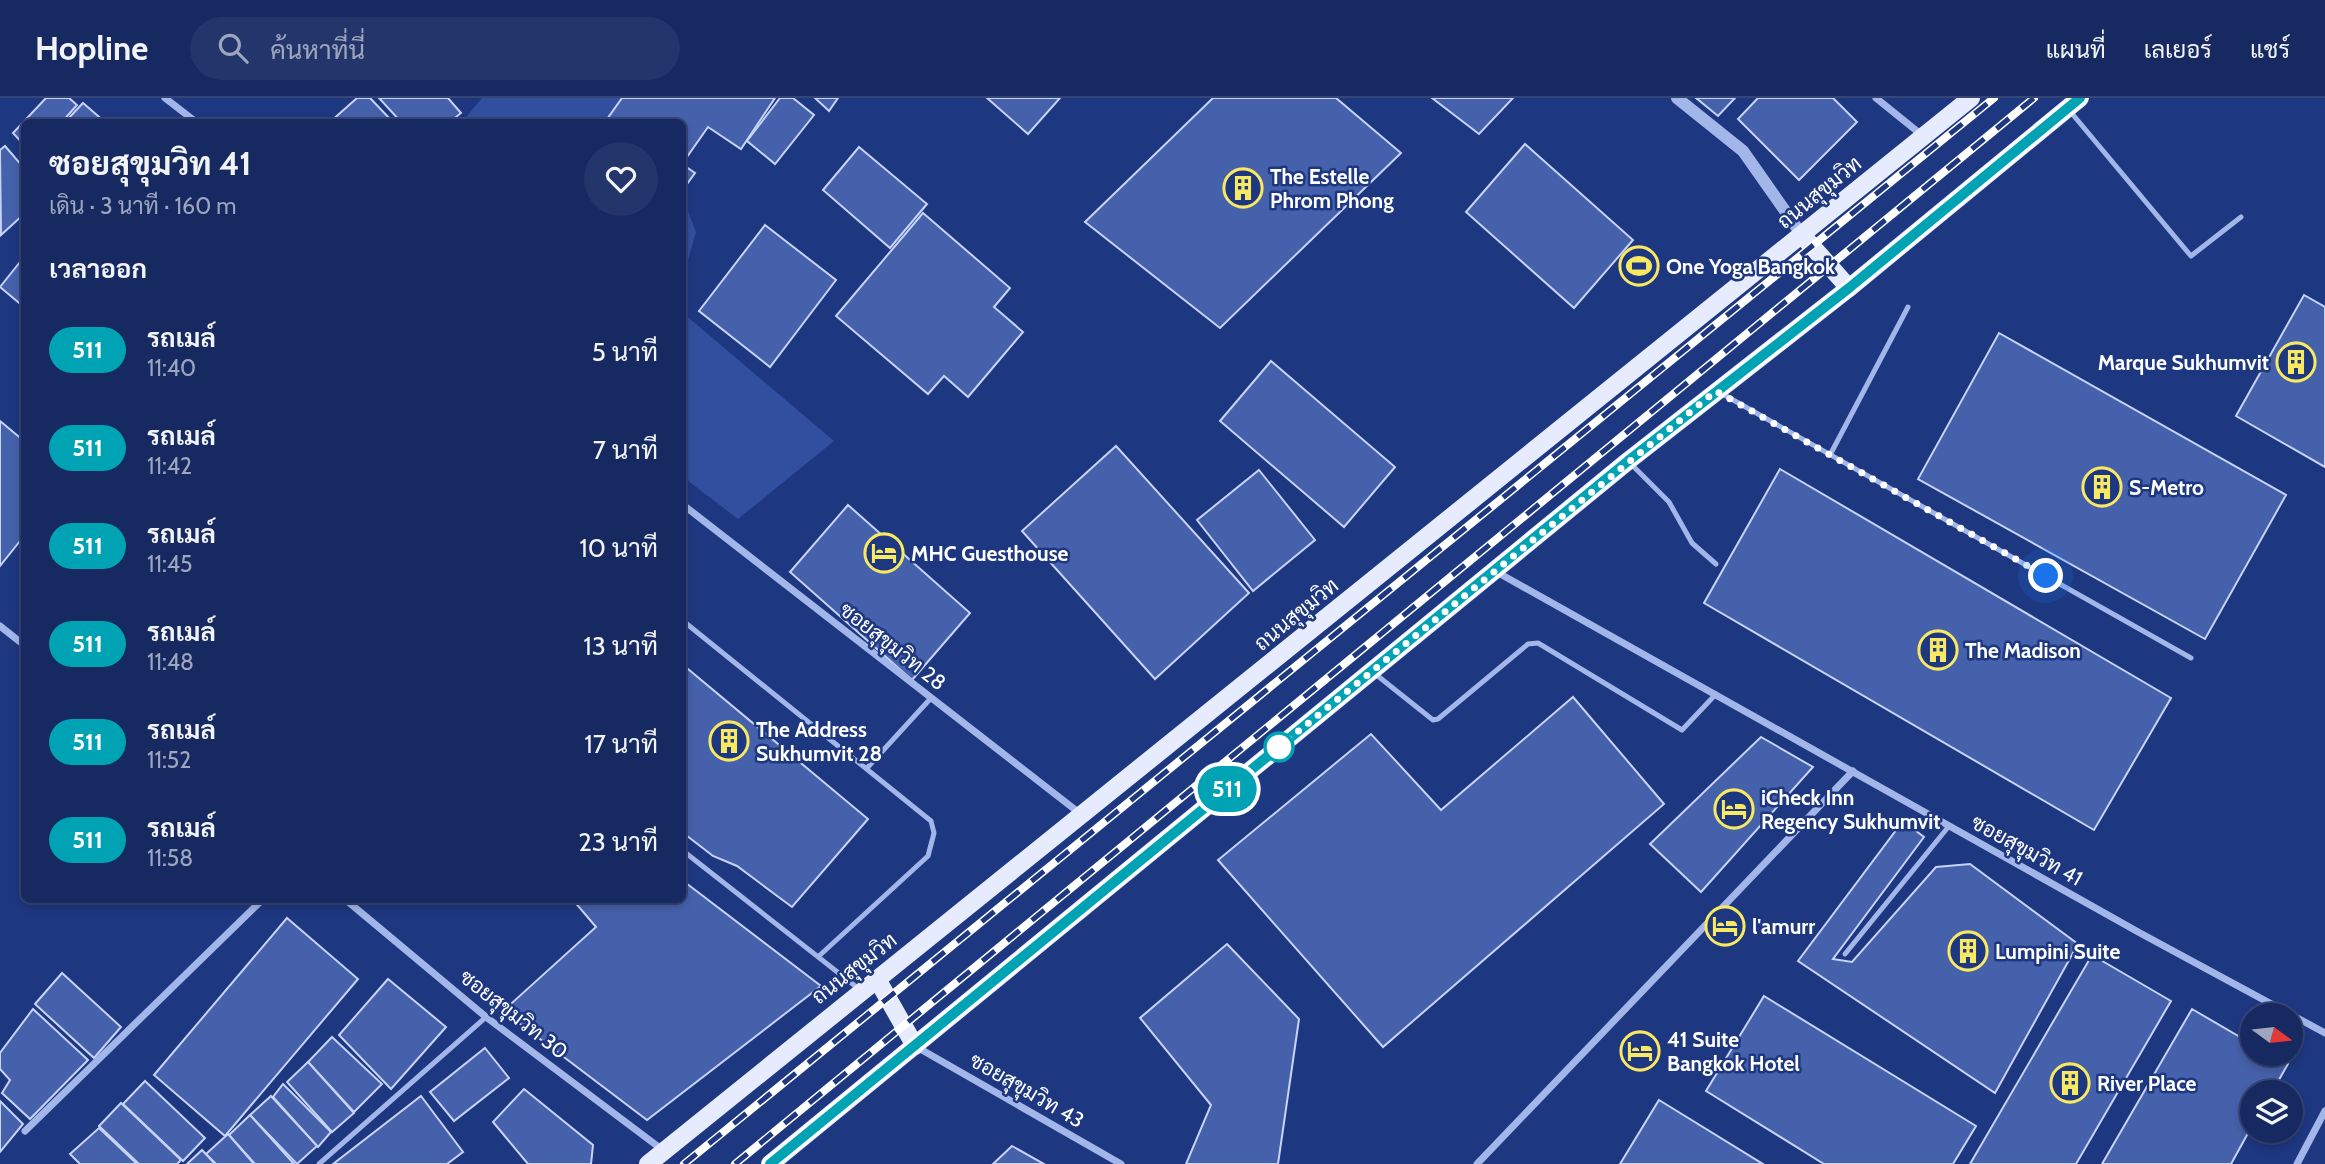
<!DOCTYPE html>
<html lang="th">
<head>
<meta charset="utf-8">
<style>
	body { margin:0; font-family:Cabin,Sarabun,sans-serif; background:#23356a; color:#f1f3f6; height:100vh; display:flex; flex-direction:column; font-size:26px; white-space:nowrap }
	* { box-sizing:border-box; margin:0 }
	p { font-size:23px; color:#9ea6bd }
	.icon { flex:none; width:38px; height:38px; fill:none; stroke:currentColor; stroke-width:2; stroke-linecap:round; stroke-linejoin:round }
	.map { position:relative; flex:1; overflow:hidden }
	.sheet { position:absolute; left:21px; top:21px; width:665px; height:784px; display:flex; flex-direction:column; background:#162961; border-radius:10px; box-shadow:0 4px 10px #0003,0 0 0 2px #354576 }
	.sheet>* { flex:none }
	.badge { padding:0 14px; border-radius:23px; font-size:24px; line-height:46px }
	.needle { width:46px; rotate:105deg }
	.controls { position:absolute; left:2240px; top:905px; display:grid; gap:14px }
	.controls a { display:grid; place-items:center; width:63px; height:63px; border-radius:50%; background:#162961; box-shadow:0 4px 10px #0003,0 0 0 2px #354576; font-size:35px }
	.you { position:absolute; width:35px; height:35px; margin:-18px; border:5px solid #fff; border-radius:50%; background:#1a73e8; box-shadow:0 0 0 10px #1a73e833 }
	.map>.badge { position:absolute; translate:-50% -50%; box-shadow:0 0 0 4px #fff }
	h2 { padding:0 28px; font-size:26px; line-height:63px }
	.round { display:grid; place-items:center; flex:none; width:74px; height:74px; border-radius:37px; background:#23356a }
	.headline { display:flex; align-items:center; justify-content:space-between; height:119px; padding:0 28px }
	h1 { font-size:33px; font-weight:700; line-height:52px }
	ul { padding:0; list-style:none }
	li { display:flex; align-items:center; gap:21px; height:98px; padding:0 28px }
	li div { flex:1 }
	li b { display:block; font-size:26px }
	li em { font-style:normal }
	li .badge { min-width:77px; font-weight:700; text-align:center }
	header { display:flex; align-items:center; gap:42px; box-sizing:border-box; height:98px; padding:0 35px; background:#162961; border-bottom:2px solid #354576 }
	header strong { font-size:33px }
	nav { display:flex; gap:38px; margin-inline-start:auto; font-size:24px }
	.search { width:490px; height:63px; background:#23356a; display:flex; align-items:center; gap:18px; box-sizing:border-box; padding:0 24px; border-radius:38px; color:#9ea6bd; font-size:26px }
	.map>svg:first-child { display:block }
	.green { fill:#324f9f }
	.building { fill:#4661ab; stroke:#c7d4f7; stroke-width:2 }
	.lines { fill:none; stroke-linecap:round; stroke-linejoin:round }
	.service { stroke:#a3b6e9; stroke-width:5 }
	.minor { stroke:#a3b6e9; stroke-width:7 }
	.tertiary { stroke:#a3b6e9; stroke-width:12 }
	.primary { stroke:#e6ebfe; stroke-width:18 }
	.rail-casing { stroke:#fff; stroke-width:8 }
	.rail { stroke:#1e3781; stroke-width:5; stroke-dasharray:16; stroke-linecap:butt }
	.line-casing { stroke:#fff; stroke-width:16 }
	.line { stroke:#00a3b4; stroke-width:10 }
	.walk { stroke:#fff; stroke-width:7; stroke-dasharray:0 12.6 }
	.stop-dot { fill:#fff; stroke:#00a3b4; stroke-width:3.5 }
	.labels { text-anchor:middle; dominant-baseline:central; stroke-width:5; stroke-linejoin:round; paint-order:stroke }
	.poi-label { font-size:21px; font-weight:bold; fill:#fff; stroke:#1e3781; text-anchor:start }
	.street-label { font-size:21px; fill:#fff; stroke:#1e3781 }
</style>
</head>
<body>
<header>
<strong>Hopline</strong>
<div class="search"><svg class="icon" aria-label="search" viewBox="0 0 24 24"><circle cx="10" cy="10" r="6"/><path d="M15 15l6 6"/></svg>ค้นหาที่นี่</div>
<nav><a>แผนที่</a><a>เลเยอร์</a><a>แชร์</a></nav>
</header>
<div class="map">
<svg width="2325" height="1066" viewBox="0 0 2325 1066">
	<rect width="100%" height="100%" fill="#1e3781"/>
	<g class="green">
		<path d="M482 0H639L652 24H462Z"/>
		<path d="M683 100 696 134 683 180Z"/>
		<path d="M683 215 834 343 738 421 683 379Z"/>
	</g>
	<g class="building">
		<path d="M46 0H69L77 7 62 24H24V47L13 35Z"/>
		<path d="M357 0H370L393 24H330Z"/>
		<path d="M379 0H448L461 15 450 24H401Z"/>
		<path d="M622 0H775L741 51 708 29 682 66V24H605Z"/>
		<path d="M780 0H793L814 17 775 66 747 43Z"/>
		<path d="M815 0H838L829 13Z"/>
		<path d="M987 0H1060L1028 36Z"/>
		<path d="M1213 0H1336L1401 55 1220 230 1085 124Z"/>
		<path d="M1432 0H1513L1479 36Z"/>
		<path d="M1696 0H1735L1718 18Z"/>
		<path d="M1758 0H1833L1857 24 1799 82 1738 21Z"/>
		<path d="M83 5 105 24H65Z"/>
		<path d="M1525 46 1633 142 1574 210 1466 114Z"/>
		<path d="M5 48 24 70V116L1 137 0 52Z"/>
		<path d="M859 49 927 106 890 150 823 92Z"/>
		<path d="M682 66 695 75 682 93Z"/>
		<path d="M923 115 1010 190 994 209 1023 234 968 299 944 278 928 296 836 218Z"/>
		<path d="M765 127 836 182 770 269 699 213Z"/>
		<path d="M24 159V209L0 189Z"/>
		<path d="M2304 197 2325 209V369L2236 318Z"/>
		<path d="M1999 235 2286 397 2205 541 1918 381Z"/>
		<path d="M1271 263 1395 369 1344 429 1220 323Z"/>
		<path d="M0 323 24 343V438L0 468Z"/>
		<path d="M1116 348 1249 495 1155 581 1022 433Z"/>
		<path d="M1780 371 2171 600 2094 732 1704 505Z"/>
		<path d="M1259 372 1315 442 1253 493 1197 422Z"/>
		<path d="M848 407 970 515 912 582 790 474Z"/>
		<path d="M682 566 868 721 792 809 737 768 713 758 682 734Z"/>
		<path d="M1573 599 1664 706 1383 949 1218 762 1371 636 1441 712Z"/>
		<path d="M1761 639 1813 669 1701 794 1650 746Z"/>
		<path d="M1903 723 1924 739 1833 861 1852 864 1936 769 1970 766 2078 846 1995 995 1798 863Z"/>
		<path d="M682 782 821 888 647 1022 503 913 596 829 573 802H682Z"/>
		<path d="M287 820 358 881 225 1038 154 977Z"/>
		<path d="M1227 846 1299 921 1278 1066H1186L1211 1007 1140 920Z"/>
		<path d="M2092 857 2171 903 2076 1066H1970Z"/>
		<path d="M62 875 121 929 94 960 35 906Z"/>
		<path d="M388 881 446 929 391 991 339 937Z"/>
		<path d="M1764 898 1976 1028 1953 1066H1824L1706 993Z"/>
		<path d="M33 911 88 962 30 1021 2 995 10 982 0 971V955Z"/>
		<path d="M2192 911 2252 946V956H2269L2288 966 2272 994H2252V1028L2231 1066H2102Z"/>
		<path d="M332 939 382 986 354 1014 308 964Z"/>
		<path d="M485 950 509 980 454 1023 430 994Z"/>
		<path d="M308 964 354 1015 332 1034 287 984Z"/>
		<path d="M145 983 205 1040 183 1063 123 1006Z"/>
		<path d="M283 986 331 1034 318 1049 273 999Z"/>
		<path d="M524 991 593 1047 591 1066H528L493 1024Z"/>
		<path d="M271 998 317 1048 297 1066 250 1017Z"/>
		<path d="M421 998 463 1054 447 1066H333Z"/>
		<path d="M1659 1002 1763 1066H1620Z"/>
		<path d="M0 1003 23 1026 0 1054Z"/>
		<path d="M121 1005 181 1062 177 1066H139L99 1028Z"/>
		<path d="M250 1017 294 1066H255L229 1037Z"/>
		<path d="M99 1030 137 1066H80L70 1056Z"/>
		<path d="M228 1036 254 1066H216L206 1056Z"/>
		<path d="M1012 1048 1044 1066H993Z"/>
		<path d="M202 1052 215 1066H187Z"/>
	</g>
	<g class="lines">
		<g class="service">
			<path d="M2069 12 2191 158 2241 119"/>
			<path d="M1719 294 2191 560"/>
			<path d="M1830 357 1908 209"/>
			<path d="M1631 366 1669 404 1692 445 1716 466"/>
			<path d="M682 522 931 723 934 735 928 758 819 858"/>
			<path d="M1374 575 1433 622 1438 621 1528 546 1538 545 1682 632 1716 596"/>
			<path d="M867 670 931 600"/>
			<path d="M682 752 859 891"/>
			<path d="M1845 856 1949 728"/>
			<path d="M319 1066 486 919"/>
		</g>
		<g class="minor">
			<path d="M165 0 196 24"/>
			<path d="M1876 0 1923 38"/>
			<path d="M682 406 1082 717"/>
			<path d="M1495 473 2140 835 2325 935"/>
			<path d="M0 528 24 547"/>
			<path d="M346 802 486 919 664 1053"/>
			<path d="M915 948 1121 1066"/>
			<path d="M25 1033 262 802"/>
			<path d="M1477 1066 1853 673"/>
			<path d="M2297 1066 2325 1013"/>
		</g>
		<path class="tertiary" d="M1677 0 1743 53 1802 137"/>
		<g class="primary">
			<path d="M1802 137 1849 190"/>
			<path d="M877 881 915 948"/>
			<path d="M648 1066 1971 0"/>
			<path d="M770 1066 1628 363 1849 190 2080 0"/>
		</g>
		<g class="rail-casing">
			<g id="rail">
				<path d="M684 1066 1994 0"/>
				<path d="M735 1066 2034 0"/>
			</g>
		</g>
		<use href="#rail" class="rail"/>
	</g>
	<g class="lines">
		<g class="line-casing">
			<path id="line" d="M770 1066 1628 363 1849 190 2080 0"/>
		</g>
		<use href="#line" class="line"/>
		<path class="walk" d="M1279 649 1716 293 2046 478"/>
	</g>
	<defs>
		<g id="building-ring" transform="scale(2.0125)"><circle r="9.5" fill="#1e3781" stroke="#f8e862" stroke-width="1.5"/><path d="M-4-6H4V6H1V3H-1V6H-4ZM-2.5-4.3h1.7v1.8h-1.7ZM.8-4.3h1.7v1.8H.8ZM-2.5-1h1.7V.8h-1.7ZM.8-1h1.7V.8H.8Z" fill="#f8e862"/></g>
		<g id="stadium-ring" transform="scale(2.0125)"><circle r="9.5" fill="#1e3781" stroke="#f8e862" stroke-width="1.5"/><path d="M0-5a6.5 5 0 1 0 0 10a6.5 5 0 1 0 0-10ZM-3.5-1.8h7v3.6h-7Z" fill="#f8e862"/></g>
		<g id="hotel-ring" transform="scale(2.0125)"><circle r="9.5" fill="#1e3781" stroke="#f8e862" stroke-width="1.5"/><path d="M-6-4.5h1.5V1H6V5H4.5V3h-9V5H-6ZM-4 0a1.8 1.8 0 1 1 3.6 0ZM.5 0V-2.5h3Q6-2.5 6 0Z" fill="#f8e862"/></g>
	</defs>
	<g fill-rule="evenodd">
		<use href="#building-ring" x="1243" y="90"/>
		<use href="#stadium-ring" x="1639" y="168"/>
		<use href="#building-ring" x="2296" y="264"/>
		<use href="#building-ring" x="2102" y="389"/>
		<use href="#hotel-ring" x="884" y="455"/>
		<use href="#building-ring" x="1938" y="552"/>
		<use href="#building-ring" x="729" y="643"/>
		<use href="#hotel-ring" x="1734" y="711"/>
		<use href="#hotel-ring" x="1725" y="828"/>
		<use href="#building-ring" x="1968" y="853"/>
		<use href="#hotel-ring" x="1640" y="953"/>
		<use href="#building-ring" x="2070" y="985"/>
	</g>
	<circle class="stop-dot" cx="1279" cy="649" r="14"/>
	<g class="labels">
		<g class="poi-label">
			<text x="1270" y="78">The Estelle<tspan x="1270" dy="24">Phrom Phong</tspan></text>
			<text x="1666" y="168">One Yoga Bangkok</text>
			<text x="2269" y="264" text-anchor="end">Marque Sukhumvit</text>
			<text x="2129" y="389">S-Metro</text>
			<text x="911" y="455">MHC Guesthouse</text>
			<text x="1965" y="552">The Madison</text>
			<text x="756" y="631">The Address<tspan x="756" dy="24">Sukhumvit 28</tspan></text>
			<text x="1761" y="699">iCheck Inn<tspan x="1761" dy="24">Regency Sukhumvit</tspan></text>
			<text x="1752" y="828">l'amurr</text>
			<text x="1995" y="853">Lumpini Suite</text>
			<text x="1667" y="941">41 Suite<tspan x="1667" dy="24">Bangkok Hotel</tspan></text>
			<text x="2097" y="985">River Place</text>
		</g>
		<g class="street-label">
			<text transform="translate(1819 94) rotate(-39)">ถนนสุขุมวิท</text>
			<text transform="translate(1296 516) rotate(-39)">ถนนสุขุมวิท</text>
			<text transform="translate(893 548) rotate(38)">ซอยสุขุมวิท 28</text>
			<text transform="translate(2027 752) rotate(29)">ซอยสุขุมวิท 41</text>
			<text transform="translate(854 870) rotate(-38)">ถนนสุขุมวิท</text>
			<text transform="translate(514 916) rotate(38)">ซอยสุขุมวิท 30</text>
			<text transform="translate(1027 992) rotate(30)">ซอยสุขุมวิท 43</text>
		</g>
	</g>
</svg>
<div class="controls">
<a><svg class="needle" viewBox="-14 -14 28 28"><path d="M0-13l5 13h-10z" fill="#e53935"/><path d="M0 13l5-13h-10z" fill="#9ea6bd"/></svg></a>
<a><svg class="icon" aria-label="layers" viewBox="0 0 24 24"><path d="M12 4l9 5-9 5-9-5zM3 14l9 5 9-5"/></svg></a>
</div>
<div class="you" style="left:2046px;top:478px"></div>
<b class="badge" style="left:1227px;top:691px;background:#00a3b4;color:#fff">511</b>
<section class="sheet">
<div class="headline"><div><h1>ซอยสุขุมวิท 41</h1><p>เดิน · 3 นาที · 160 m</p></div><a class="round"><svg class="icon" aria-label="heart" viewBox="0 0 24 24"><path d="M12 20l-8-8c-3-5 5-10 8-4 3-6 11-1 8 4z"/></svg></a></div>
<h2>เวลาออก</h2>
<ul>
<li><span class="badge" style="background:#00a3b4;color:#fff">511</span><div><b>รถเมล์</b><p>11:40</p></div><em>5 นาที</em></li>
<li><span class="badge" style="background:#00a3b4;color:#fff">511</span><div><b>รถเมล์</b><p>11:42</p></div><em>7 นาที</em></li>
<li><span class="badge" style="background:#00a3b4;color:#fff">511</span><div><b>รถเมล์</b><p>11:45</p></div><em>10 นาที</em></li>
<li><span class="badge" style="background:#00a3b4;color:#fff">511</span><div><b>รถเมล์</b><p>11:48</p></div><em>13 นาที</em></li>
<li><span class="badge" style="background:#00a3b4;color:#fff">511</span><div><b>รถเมล์</b><p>11:52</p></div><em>17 นาที</em></li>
<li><span class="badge" style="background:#00a3b4;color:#fff">511</span><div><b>รถเมล์</b><p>11:58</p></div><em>23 นาที</em></li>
</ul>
</section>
</div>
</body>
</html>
